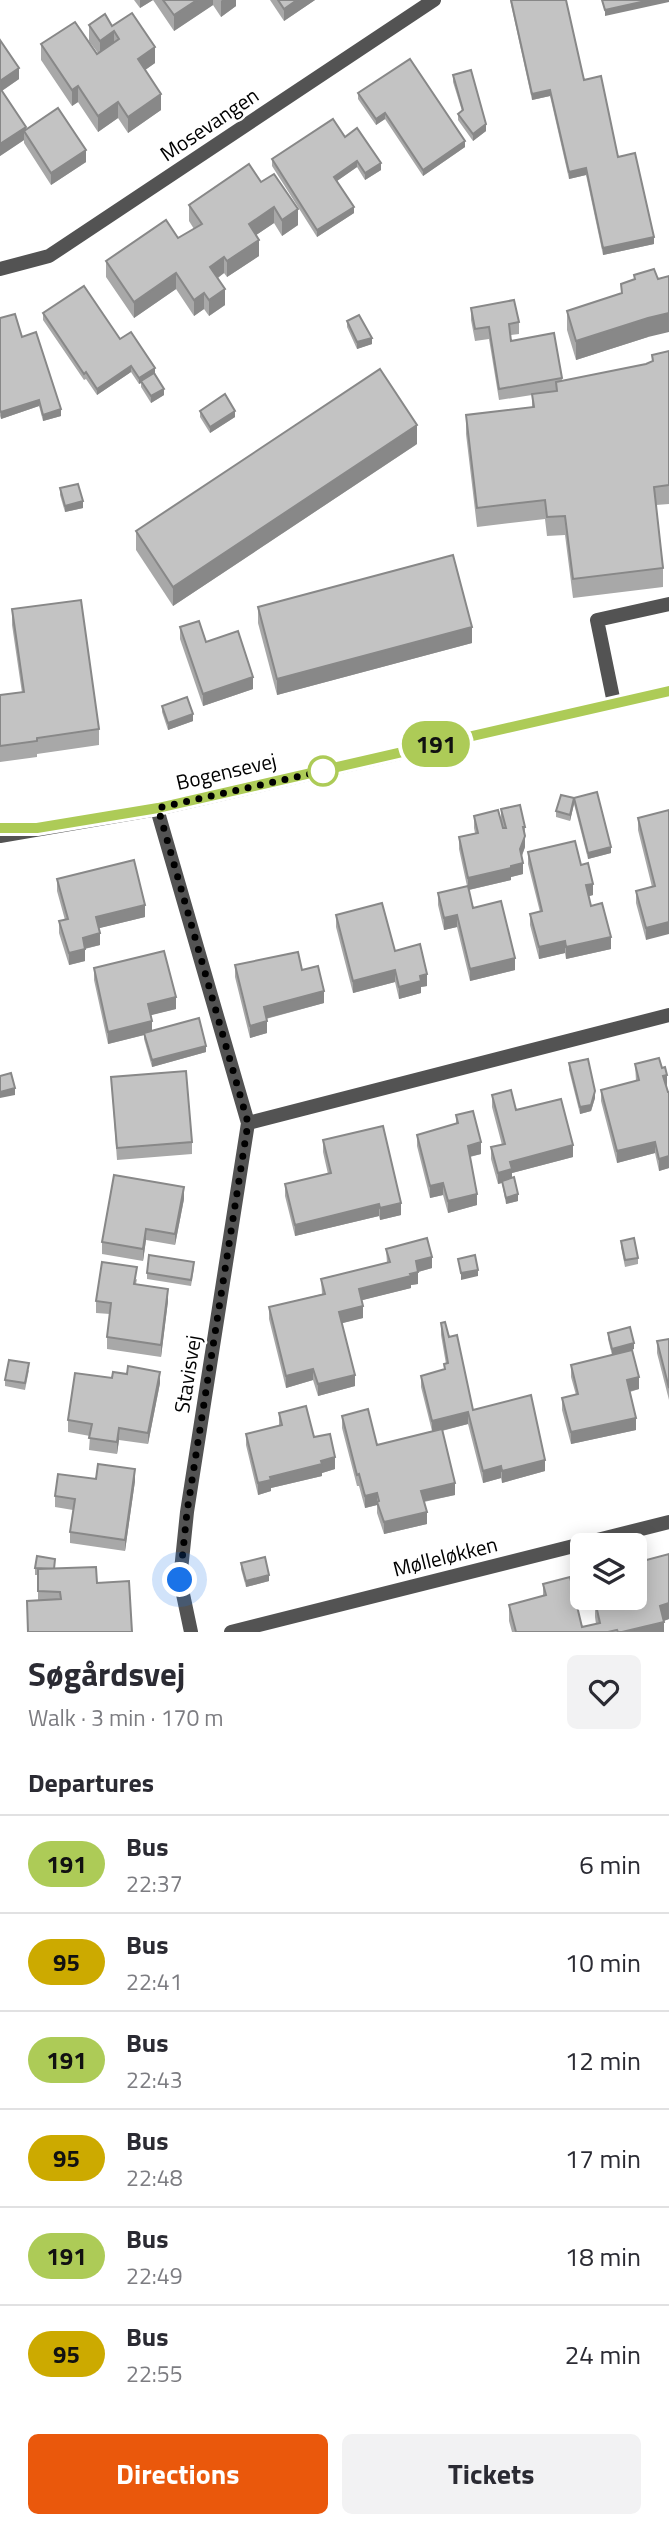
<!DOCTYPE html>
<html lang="en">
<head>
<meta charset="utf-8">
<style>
	body { margin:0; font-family:"Titillium Web",sans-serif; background:#f2f2f3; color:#2b2b33; height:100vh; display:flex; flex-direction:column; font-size:26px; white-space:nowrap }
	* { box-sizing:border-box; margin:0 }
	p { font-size:23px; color:#7c7c81 }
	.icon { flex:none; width:38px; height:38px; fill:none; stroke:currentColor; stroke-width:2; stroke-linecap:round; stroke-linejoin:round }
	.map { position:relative; height:1632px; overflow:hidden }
	.panel { display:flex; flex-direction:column; background:#fff; flex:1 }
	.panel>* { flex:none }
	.badge { padding:0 14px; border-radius:23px; font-size:24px; line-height:46px }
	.controls { position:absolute; left:570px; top:1533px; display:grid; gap:14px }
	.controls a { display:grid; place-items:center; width:77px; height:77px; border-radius:10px; background:#fff; box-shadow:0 4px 18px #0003; font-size:35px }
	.you { position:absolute; width:35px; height:35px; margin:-18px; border:5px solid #fff; border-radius:50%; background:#1a73e8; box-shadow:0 0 0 10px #1a73e833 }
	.map>.badge { position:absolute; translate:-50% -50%; box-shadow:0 0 0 4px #fff }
	h2 { padding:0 28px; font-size:26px; line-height:63px }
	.round { display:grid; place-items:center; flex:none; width:74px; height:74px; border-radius:10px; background:#f2f2f3 }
	.summary { display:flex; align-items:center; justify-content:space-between; height:119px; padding:0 28px }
	h1 { font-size:33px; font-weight:700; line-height:52px }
	.action { display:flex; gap:14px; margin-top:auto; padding:14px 28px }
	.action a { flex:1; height:80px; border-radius:10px; background:#ea580c; color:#fff; font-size:28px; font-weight:700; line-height:80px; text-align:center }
	.action a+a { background:#f2f2f3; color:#2b2b33 }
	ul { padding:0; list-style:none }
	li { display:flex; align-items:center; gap:21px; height:98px; padding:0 28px; border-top:2px solid #e1e1e2 }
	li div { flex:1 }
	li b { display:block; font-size:26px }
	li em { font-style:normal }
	li .badge { min-width:77px; font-weight:700; text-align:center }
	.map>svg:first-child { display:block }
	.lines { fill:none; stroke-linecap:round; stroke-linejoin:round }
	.service { stroke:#535353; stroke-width:14 }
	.minor { stroke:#535353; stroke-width:14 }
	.tertiary { stroke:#535353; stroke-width:14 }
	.wall { fill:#a8a8a8 }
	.shaded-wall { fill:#888 }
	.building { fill:#c3c3c3; stroke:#888; stroke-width:2 }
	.line-casing { stroke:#fff; stroke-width:16 }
	.line { stroke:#adcb57; stroke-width:10 }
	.walk { stroke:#000; stroke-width:7; stroke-dasharray:0 12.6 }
	.stop-dot { fill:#fff; stroke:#adcb57; stroke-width:3.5 }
	.labels { text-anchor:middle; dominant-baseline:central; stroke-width:5; stroke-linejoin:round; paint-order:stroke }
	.street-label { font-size:21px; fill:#000; stroke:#fff }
</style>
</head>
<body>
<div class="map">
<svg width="669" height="1632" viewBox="0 0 669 1632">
	<rect width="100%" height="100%" fill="#fff"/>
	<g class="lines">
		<path class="service" d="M614 703 597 620 669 604"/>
		<g class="minor">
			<path d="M0 269 49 256 434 0"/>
			<path d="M157 809 248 1123 187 1512 180 1580 191 1632"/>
			<path d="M248 1123 669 1015"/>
			<path d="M231 1632 669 1522"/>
		</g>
		<path class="tertiary" d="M0 836 157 809 669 691"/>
	</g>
	<g class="wall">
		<path d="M134 0H236V6L221 17 213 5 174 31 153 0 140 8Z"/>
		<path d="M270 0H315L284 21Z"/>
		<path d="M510 0H566L584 80 618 157 654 244 603 255 586 175 569 179 550 96 532 100Z"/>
		<path d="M89 25 112 26 155 63 145 70 161 110 128 133 118 118 98 132 78 102 72 106 41 60V44L98 53 89 41Z"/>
		<path d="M0 40 19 79 2 91 26 129 86 162 51 185 24 143V140L0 156Z"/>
		<path d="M453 75 486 131 473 141 458 120V114L462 111 453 82Z"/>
		<path d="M358 93 465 147 423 176 385 119 376 125 358 99Z"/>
		<path d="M345 137 381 170 365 180 357 167 337 181 354 213 317 237 272 166V159Z"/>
		<path d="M261 182 298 225 282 236 274 223 256 235 259 256 227 277 224 273 218 278 225 305 209 316 204 309 194 316 176 289 134 318 106 277V261L178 238 194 229 189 221V205Z"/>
		<path d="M634 275 658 279 648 337 576 360 567 330V311L621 294V284L634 279Z"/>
		<path d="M471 308 519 322V334L511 335V341L562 378V381L646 364 652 362V355L669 351V504L656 505 663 568V587L573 598 565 535 547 536 545 519 477 527 466 434V415L532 407V395L499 400 489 339 475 341 471 320Z"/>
		<path d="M43 313 120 339 155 373 164 395 151 403 141 387V383L139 384 131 372 97 395 86 379 84 380 43 320Z"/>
		<path d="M0 318 22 337 61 416 43 421 39 406 1 419 0 416Z"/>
		<path d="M347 321 372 344 357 349 347 327Z"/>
		<path d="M200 411 235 417 210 433 200 417Z"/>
		<path d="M417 444 173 606 136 550V531Z"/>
		<path d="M60 488 83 508 65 512 60 495Z"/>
		<path d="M258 607 472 643 277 695 258 623Z"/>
		<path d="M12 609 99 729V745L37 754V757L0 762V695L22 693 12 625Z"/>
		<path d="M180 627 206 642 253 689 203 706 180 639Z"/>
		<path d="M162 706 193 721 168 730 162 712Z"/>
		<path d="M574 798 611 853 588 859 574 804 570 821 556 817V811Z"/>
		<path d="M501 809 525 827V847L522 856 523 874 511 877V880L469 890 473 908 515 970 470 981 457 927 444 930 438 905V893L467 886 459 849V837L475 833 474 828V816L501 821Z"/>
		<path d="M669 810 646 940 636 903V891L652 887 638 830V818Z"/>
		<path d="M528 852 581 865 593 895 589 896 591 906 611 949 566 959 565 953 539 959 530 925V914L540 912 528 864Z"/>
		<path d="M57 879 145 917 99 928 100 945 85 949V961L69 965 59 933V921L65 920 57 891Z"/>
		<path d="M336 915 395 951 427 986 421 987V993L399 999 395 982 353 993 336 927Z"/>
		<path d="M235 965 302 970 324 1003 266 1019 267 1033 250 1038 235 977Z"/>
		<path d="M94 968 176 1009 150 1015 152 1031 206 1052 152 1067 144 1039V1035L108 1044 94 980Z"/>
		<path d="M569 1063 595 1098 591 1111 580 1114 569 1070Z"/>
		<path d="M635 1064 667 1086 666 1087 668 1092H669V1168L659 1171 655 1153 617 1163 601 1101V1090L636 1081Z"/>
		<path d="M111 1077 192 1142V1154L117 1160Z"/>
		<path d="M492 1095 516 1110 573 1157 512 1173V1178L518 1201 506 1204 502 1183 498 1184 491 1159V1147L502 1145 492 1107Z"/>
		<path d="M456 1115 481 1154 470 1157 477 1205 448 1213 443 1195 430 1198 417 1146V1135L456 1124Z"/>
		<path d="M323 1140 401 1215 380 1220 379 1216 295 1236 285 1196V1184L328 1174 323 1152Z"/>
		<path d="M184 1199 175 1245 146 1240 143 1261 102 1254V1242Z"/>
		<path d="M621 1241 638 1258V1264L625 1267 621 1247Z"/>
		<path d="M386 1249 432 1268 418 1272V1284L411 1285V1288L362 1300 363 1318 342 1323 355 1386 318 1396 313 1380 286 1388 269 1319V1307L322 1294 321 1279 387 1263Z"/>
		<path d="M194 1268 191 1286 147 1279V1273Z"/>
		<path d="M137 1279 136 1284 168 1301 161 1357 107 1349V1337L110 1314 96 1313V1301Z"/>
		<path d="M441 1323 449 1337 473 1410 545 1471 502 1483 501 1478 483 1483 468 1424 442 1431 455 1495 424 1502 427 1524 384 1534 377 1513V1505L365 1508 359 1486H357L342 1428V1416L377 1445 432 1431 421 1387V1376L444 1369V1364H446L441 1335Z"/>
		<path d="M608 1333 634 1349 624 1352 639 1389 630 1392 636 1430 571 1444 562 1410V1398L576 1395 571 1377V1365L612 1355 608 1339Z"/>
		<path d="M669 1339V1400L657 1353V1341Z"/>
		<path d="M29 1370 25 1390 5 1386V1380Z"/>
		<path d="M112 1378 160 1383 148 1444 119 1440 117 1454 89 1450 90 1436 68 1432V1420Z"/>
		<path d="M279 1413 314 1437 335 1469 322 1473V1476L271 1488V1491L258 1495 246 1445V1434L279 1426Z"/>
		<path d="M135 1481 125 1551 70 1543V1532L73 1510 55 1507V1496Z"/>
		<path d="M669 1554V1619L664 1621V1632H512L509 1621V1605L543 1596V1584L582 1627 596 1624 595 1617V1601L635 1598Z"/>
		<path d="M241 1563 269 1581 246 1587 241 1569Z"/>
		<path d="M55 1565V1569L97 1583 132 1632H28L27 1601H38V1575H35V1568Z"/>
	</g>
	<g class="shaded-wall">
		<path d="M140 0H153L140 8Z"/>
		<path d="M197 0H213V5L174 31V15Z"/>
		<path d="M222 0H236V6L221 17V1Z"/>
		<path d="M297 0H315L284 21V9Z"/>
		<path d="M650 0H669V2L605 16V10Z"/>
		<path d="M114 31V47L100 57V41Z"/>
		<path d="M155 47V63L138 75V59Z"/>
		<path d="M19 68V79L0 92V81Z"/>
		<path d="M78 86V102L72 106V90Z"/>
		<path d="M550 90V96L532 100V94Z"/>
		<path d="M161 94V110L128 133V117Z"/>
		<path d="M118 102V118L98 132V116Z"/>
		<path d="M385 113V119L376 125V119Z"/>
		<path d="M486 124V131L473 141V134Z"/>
		<path d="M26 127V135L24 131V140L0 156V144Z"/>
		<path d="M465 141V147L423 176V170Z"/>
		<path d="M86 150V162L51 185V173Z"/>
		<path d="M357 161V167L334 183V177Z"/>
		<path d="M381 163V170L365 180V173Z"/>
		<path d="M586 168V175L569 179V172Z"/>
		<path d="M274 207V223L249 240V224Z"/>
		<path d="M354 207V213L317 237V230Z"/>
		<path d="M298 209V225L282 236V220Z"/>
		<path d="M654 237V244L603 255V248Z"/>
		<path d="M259 240V256L227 277V261Z"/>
		<path d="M224 257V273L210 283V267Z"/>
		<path d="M176 273V289L134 318V302Z"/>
		<path d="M225 289V305L209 316V300Z"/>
		<path d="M204 293V309L194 316V300Z"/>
		<path d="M669 313V332L648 337 576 360V341L648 318Z"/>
		<path d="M372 338V344L357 349V342Z"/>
		<path d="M131 366V372L97 395V389Z"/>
		<path d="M155 368V374L141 381V383L139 384V378Z"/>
		<path d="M164 389V395L151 403V396Z"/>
		<path d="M39 400V406L1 419V412Z"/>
		<path d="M61 409V416L43 421V415Z"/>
		<path d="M235 411V417L210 433V427Z"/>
		<path d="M417 425V444L173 606V587Z"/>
		<path d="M83 501V508L65 512V506Z"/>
		<path d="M472 627V643L277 695V679Z"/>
		<path d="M253 677V689L203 706V694Z"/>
		<path d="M193 714V721L168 730V723Z"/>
		<path d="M574 798V804L570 821V815Z"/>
		<path d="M525 836V847L520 860V849Z"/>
		<path d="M611 847V853L588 859V853Z"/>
		<path d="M523 863V874L511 877V880L468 890V878Z"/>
		<path d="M593 884V895L586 897V885Z"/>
		<path d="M145 905V917L96 929V917Z"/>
		<path d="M457 915V927L444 930V918Z"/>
		<path d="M669 922V934L646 940V928Z"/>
		<path d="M100 933V945L83 949V938Z"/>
		<path d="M611 937V949L566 959V947Z"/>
		<path d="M565 941V953L539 959V947Z"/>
		<path d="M85 949V961L69 965V953Z"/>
		<path d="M515 958V970L470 981V969Z"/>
		<path d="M395 970V982L353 993V981Z"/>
		<path d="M427 974V986L421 987V993L399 999V987L420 976Z"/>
		<path d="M324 991V1003L264 1019V1007Z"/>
		<path d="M176 997V1009L148 1016V1004Z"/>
		<path d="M152 1021V1033L108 1044V1032Z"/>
		<path d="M267 1021V1033L250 1038V1026Z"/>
		<path d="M206 1046V1052L152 1067V1060Z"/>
		<path d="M667 1075V1086L663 1087V1076Z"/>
		<path d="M15 1088V1095L0 1098V1092Z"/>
		<path d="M595 1091V1098L591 1111 580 1114V1107Z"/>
		<path d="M481 1142V1154L468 1157V1146Z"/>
		<path d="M655 1142V1153L617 1163V1151Z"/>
		<path d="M573 1145V1157L512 1173V1180L498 1184V1173L510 1162Z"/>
		<path d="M669 1156V1168L659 1171V1159Z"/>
		<path d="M443 1183V1195L430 1198V1186Z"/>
		<path d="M184 1187V1199L175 1245V1234Z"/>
		<path d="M477 1194V1205L448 1213V1201Z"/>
		<path d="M518 1194V1201L506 1204V1198Z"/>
		<path d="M401 1203V1215L380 1220V1208Z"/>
		<path d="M379 1204V1216L295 1236V1225Z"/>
		<path d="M146 1229V1240L143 1261V1249Z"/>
		<path d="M432 1257V1268L418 1272V1284L411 1285V1288L359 1301V1289L416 1261Z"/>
		<path d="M478 1270V1276L461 1280V1273Z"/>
		<path d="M168 1289V1301L161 1357V1345Z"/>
		<path d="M363 1306V1318L339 1324V1312Z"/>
		<path d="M634 1343V1349L612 1355V1349Z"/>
		<path d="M313 1369V1380L286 1388V1376Z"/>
		<path d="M160 1372V1383L148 1444V1433Z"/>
		<path d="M355 1375V1386L318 1396V1384Z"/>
		<path d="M639 1377V1389L627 1392V1380Z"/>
		<path d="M468 1412V1424L432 1433V1421Z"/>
		<path d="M636 1418V1430L571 1444V1432Z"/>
		<path d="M119 1428V1440L117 1454V1442Z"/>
		<path d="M335 1457V1469L322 1473V1476L271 1488V1491L258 1495V1483L270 1477Z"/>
		<path d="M545 1460V1471L502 1483V1471Z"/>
		<path d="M501 1466V1478L483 1483V1471Z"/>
		<path d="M135 1469V1481L125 1551V1540Z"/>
		<path d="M455 1483V1495L421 1502V1491Z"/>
		<path d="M377 1493V1505L365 1508V1496Z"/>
		<path d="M427 1512V1524L384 1534V1522Z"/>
		<path d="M269 1575V1581L246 1587V1581Z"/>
		<path d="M669 1603V1619L660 1622V1606Z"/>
		<path d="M664 1622V1632H622Z"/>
	</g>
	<g class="building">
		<path d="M163 0H197L174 15Z"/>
		<path d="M278 0H297L284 9Z"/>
		<path d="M511 0H566L584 80 601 76 618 157 635 153 654 237 603 248 586 168 569 172 550 90 532 94Z"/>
		<path d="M602 0H650L605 10Z"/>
		<path d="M132 13 155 47 138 59 161 94 128 117 118 102 98 116 78 86 72 90 41 44 75 22 97 54 119 39 114 31 100 41 89 25 105 14 112 26Z"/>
		<path d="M0 40 19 68 0 81Z"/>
		<path d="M410 59 465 141 423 170 385 113 376 119 358 93Z"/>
		<path d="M471 70 486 124 473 134 458 114 463 110 453 75Z"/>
		<path d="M0 88 26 127 0 144Z"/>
		<path d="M58 108 86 150 51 173 24 131Z"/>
		<path d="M333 119 345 137 357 128 381 163 365 173 357 161 334 177 354 207 317 230 272 159Z"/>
		<path d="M249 164 261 182 274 174 298 209 282 220 274 207 249 224 259 240 227 261 224 257 210 267 225 289 209 300 204 293 194 300 176 273 134 302 106 261 166 220 178 238 202 224 189 205Z"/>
		<path d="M654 269 658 279 669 276V313L648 318 576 341 567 311 622 293 621 284 635 279 634 275Z"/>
		<path d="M84 286 120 339 131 332 155 368 139 378 131 366 97 389 86 372 84 374 43 313Z"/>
		<path d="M514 300 519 322 509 324 511 341 554 333 562 378 499 389 489 327 475 329 471 308Z"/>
		<path d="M15 314 22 337 36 332 61 409 43 415 39 400 1 412 0 410V318Z"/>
		<path d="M359 315 372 338 357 342 347 321Z"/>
		<path d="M669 351V485L654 487 663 568 573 579 565 516 547 517 545 500 477 508 466 415 534 407 532 394 557 391 556 382 646 364 653 361 652 355Z"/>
		<path d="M380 369 417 425 173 587 136 531Z"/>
		<path d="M154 373 164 389 151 396 141 381Z"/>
		<path d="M225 394 235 411 210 427 200 411Z"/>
		<path d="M78 484 83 501 65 506 60 488Z"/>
		<path d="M453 555 472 627 277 679 258 607Z"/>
		<path d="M81 600 99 729 37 738V741L0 746V695L24 692 12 609Z"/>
		<path d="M199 621 206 642 238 631 253 677 203 694 180 627Z"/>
		<path d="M187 697 193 714 168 723 162 706Z"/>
		<path d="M597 792 611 847 588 853 574 798 570 815 556 811 561 795 574 798Z"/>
		<path d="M520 805 525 827H523L525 836 520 849 523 863 511 866V868L468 878 459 837 478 833 474 816 498 810 503 828H506L501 809Z"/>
		<path d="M669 810V922L646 928 636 891 655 886 638 818Z"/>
		<path d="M575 841 581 865 588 863 593 884 586 885 591 906 602 903 611 937 566 947 565 941 539 947 530 914 542 911 528 852Z"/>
		<path d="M134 860 145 905 96 917 100 933 83 938 85 949 69 953 59 921 68 919 57 879Z"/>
		<path d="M468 886 473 908 501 901 515 958 470 969 457 915 444 918 438 893Z"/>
		<path d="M382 903 395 951 420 944 427 974 420 976 421 981 399 987 395 970 353 981 336 915Z"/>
		<path d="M164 951 176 997 148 1004 152 1021 108 1032 94 968Z"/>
		<path d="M298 952 302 970 318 966 324 991 264 1007 267 1021 250 1026 235 965Z"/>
		<path d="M199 1018 206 1046 152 1060 144 1033Z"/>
		<path d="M659 1058 662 1068 665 1067 667 1075 663 1076 668 1092H669V1156L659 1159 655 1142 617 1151 601 1090 639 1080 635 1064Z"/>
		<path d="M588 1059 595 1091 591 1105 580 1107 569 1063Z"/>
		<path d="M186 1071 192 1142 117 1148 111 1077Z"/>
		<path d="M11 1073 15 1088 0 1092V1076Z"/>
		<path d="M511 1090 516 1110 561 1099 573 1145 510 1162 512 1169 498 1173 491 1147 505 1144 492 1095Z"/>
		<path d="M473 1111 481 1142 468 1146 477 1194 448 1201 443 1183 430 1186 417 1135 458 1123 456 1115Z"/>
		<path d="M383 1126 401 1203 380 1208 379 1204 295 1225 285 1184 331 1173 323 1140Z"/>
		<path d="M114 1175 184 1187 175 1234 146 1229 143 1249 102 1242Z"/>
		<path d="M514 1177 518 1194 506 1198 502 1181Z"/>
		<path d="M427 1238 432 1257 416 1261 418 1272 410 1274 411 1276 359 1289 363 1306 339 1312 355 1375 318 1384 313 1369 286 1376 269 1307 325 1294 321 1279 390 1262 386 1249Z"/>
		<path d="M634 1238 638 1258 625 1260 621 1241Z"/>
		<path d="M149 1255 194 1262 191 1280 147 1273Z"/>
		<path d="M475 1255 478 1270 461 1273 458 1259Z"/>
		<path d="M102 1262 137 1267 134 1284 168 1289 161 1345 107 1337 111 1303 96 1301Z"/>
		<path d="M445 1322 449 1337 457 1335 473 1410 531 1395 545 1460 502 1471 501 1466 483 1471 468 1412 432 1421 421 1376 445 1369 444 1364 448 1363 441 1323Z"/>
		<path d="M630 1327 634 1343 612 1349 608 1333Z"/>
		<path d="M669 1339V1388L657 1341Z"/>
		<path d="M632 1350 639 1377 627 1380 636 1418 571 1432 562 1398 578 1394 571 1365Z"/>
		<path d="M9 1360 29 1363 25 1383 5 1380Z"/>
		<path d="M128 1366 160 1372 148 1433 119 1428 117 1442 89 1438 92 1424 68 1420 75 1373 112 1378 113 1372 127 1374Z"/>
		<path d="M306 1406 314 1437 330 1434 335 1457 321 1461 322 1464 270 1477 271 1480 258 1483 246 1434 282 1425 279 1413Z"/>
		<path d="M368 1409 377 1445 442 1429 455 1483 421 1491 427 1512 384 1522 377 1502 379 1501 377 1493 365 1496 359 1474 357 1475 342 1416Z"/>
		<path d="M98 1464 135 1469 125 1540 70 1532 75 1499 55 1496 58 1474 96 1479Z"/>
		<path d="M669 1554V1603L660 1606 664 1622 622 1632H618L617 1630 608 1632H516L509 1605 546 1595 543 1584 570 1577 582 1627 600 1623 595 1601 607 1598H635V1563Z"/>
		<path d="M37 1556 55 1559 54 1569 35 1568Z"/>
		<path d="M265 1557 269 1575 246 1581 241 1563Z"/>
		<path d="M96 1567 97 1583 129 1581 132 1632H28L27 1601 61 1599 60 1592 38 1591V1569Z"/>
	</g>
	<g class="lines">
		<g class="line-casing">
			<path id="line" d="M0 828H37L158 808 669 691"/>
		</g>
		<use href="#line" class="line"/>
		<path class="walk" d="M180 1580 187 1512 248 1123 158 808 323 771"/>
	</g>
	<circle class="stop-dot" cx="323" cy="771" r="14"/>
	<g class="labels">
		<g class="street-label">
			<text transform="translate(209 124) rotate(-34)">Mosevangen</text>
			<text transform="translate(226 771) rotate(-13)">Bogensevej</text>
			<text transform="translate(187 1374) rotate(-81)">Stavisvej</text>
			<text transform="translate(445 1556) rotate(-14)">Mølleløkken</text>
		</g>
	</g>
</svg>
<div class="controls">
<a><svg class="icon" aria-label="layers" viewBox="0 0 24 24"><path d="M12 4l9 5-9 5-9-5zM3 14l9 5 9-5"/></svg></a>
</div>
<div class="you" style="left:180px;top:1580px"></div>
<b class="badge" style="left:436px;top:744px;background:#adcb57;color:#111">191</b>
</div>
<section class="panel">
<div class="summary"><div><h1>Søgårdsvej</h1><p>Walk · 3 min · 170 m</p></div><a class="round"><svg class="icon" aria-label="heart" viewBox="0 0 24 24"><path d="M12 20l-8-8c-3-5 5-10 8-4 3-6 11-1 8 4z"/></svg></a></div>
<h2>Departures</h2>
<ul>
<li><span class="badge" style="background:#adcb57;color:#111">191</span><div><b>Bus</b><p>22:37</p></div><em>6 min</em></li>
<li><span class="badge" style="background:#ca0;color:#111">95</span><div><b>Bus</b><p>22:41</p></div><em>10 min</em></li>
<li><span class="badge" style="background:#adcb57;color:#111">191</span><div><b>Bus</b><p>22:43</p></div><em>12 min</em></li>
<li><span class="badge" style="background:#ca0;color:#111">95</span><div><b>Bus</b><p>22:48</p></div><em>17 min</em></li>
<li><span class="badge" style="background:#adcb57;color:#111">191</span><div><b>Bus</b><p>22:49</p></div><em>18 min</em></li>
<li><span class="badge" style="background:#ca0;color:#111">95</span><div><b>Bus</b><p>22:55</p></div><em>24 min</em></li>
</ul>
<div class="action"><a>Directions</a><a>Tickets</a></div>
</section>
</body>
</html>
